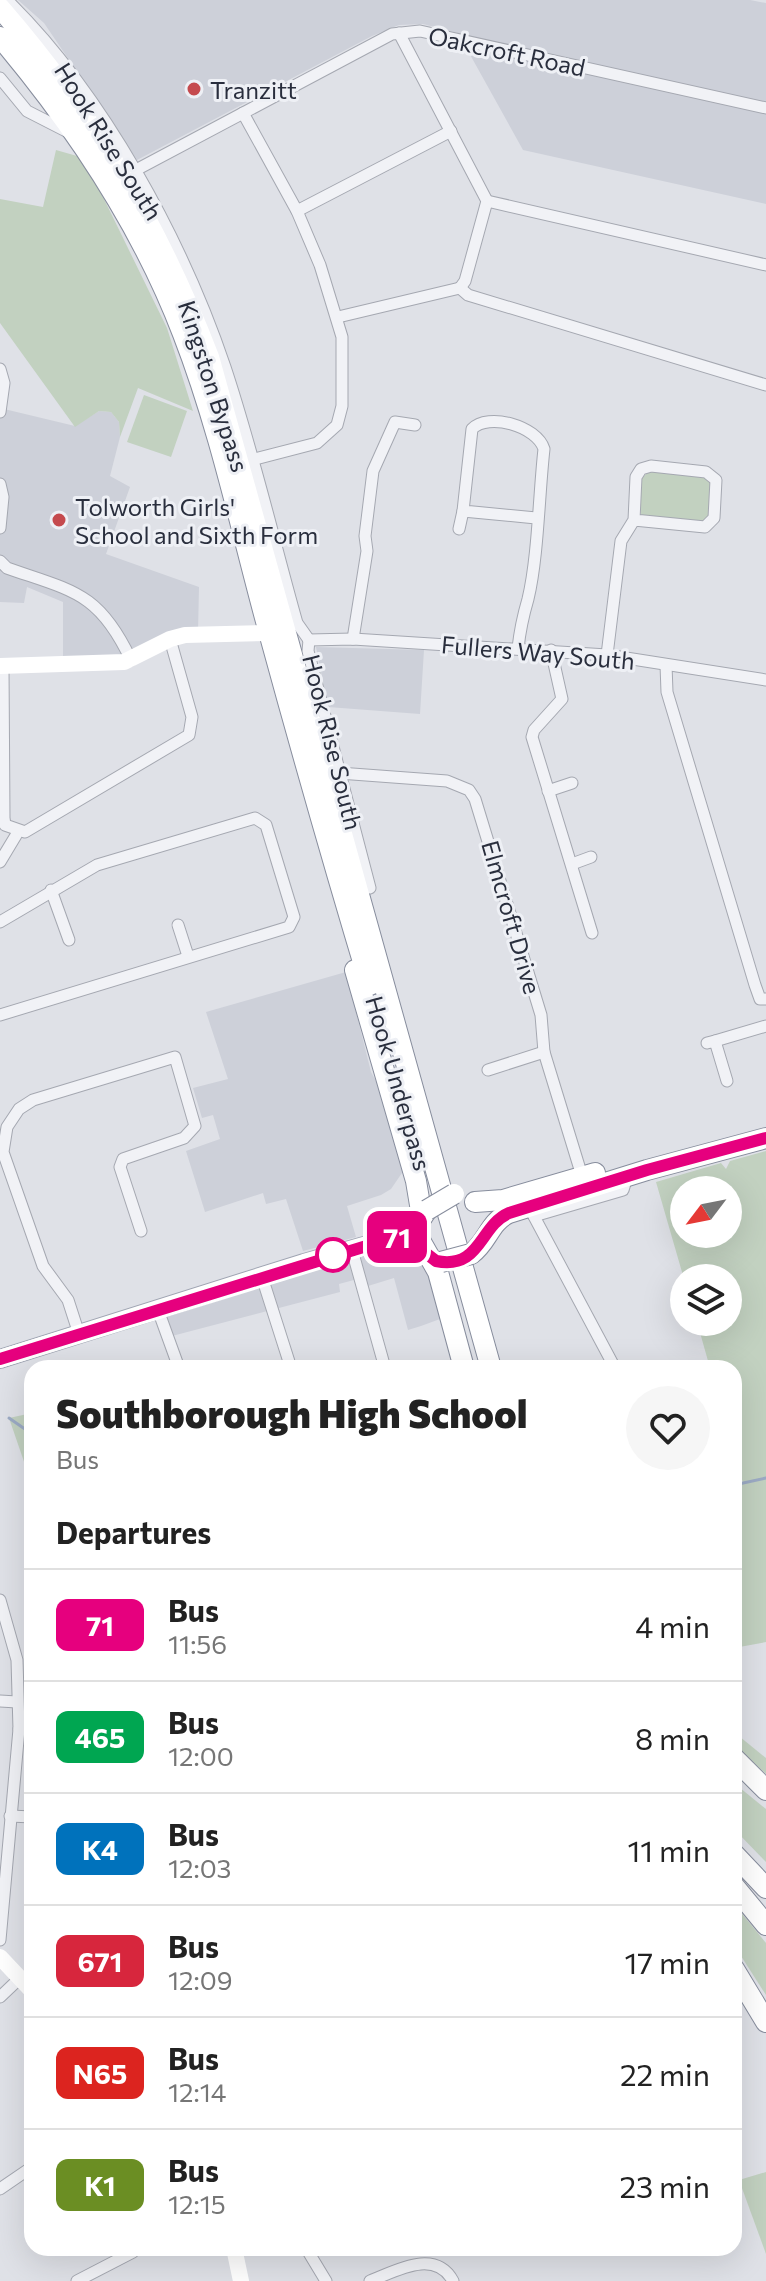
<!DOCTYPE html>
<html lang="en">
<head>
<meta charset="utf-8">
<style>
	body { margin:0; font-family:Commissioner,sans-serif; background:#f6f6f6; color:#222; height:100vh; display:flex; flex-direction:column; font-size:30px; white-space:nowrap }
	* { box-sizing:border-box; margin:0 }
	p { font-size:26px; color:#767676 }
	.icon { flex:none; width:44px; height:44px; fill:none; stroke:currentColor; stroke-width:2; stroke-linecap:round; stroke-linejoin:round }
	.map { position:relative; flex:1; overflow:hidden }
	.details { position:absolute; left:24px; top:1360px; width:718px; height:896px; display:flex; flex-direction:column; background:#fff; border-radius:24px; box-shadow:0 8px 32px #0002 }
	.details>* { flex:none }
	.badge { padding:0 16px; border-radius:12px; font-size:28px; line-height:52px }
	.needle { width:52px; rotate:238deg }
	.controls { position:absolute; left:670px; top:1176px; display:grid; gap:16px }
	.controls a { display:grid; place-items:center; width:72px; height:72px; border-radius:50%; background:#fff; box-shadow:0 8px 32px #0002; font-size:40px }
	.map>.badge { position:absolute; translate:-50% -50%; box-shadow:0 0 0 4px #fff }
	h2 { padding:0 32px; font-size:30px; line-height:72px }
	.round { display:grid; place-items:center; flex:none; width:84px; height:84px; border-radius:42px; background:#f6f6f6 }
	.overview { display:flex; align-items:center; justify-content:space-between; height:136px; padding:0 32px }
	h1 { font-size:38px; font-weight:800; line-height:60px }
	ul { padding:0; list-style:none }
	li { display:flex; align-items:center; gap:24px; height:112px; padding:0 32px; border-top:2px solid #e0e0e0 }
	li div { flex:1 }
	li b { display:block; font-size:30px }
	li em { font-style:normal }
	li .badge { min-width:88px; font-weight:700; text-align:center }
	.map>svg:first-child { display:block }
	.built { fill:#cdd0d9 }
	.green { fill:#c2d1c0; fill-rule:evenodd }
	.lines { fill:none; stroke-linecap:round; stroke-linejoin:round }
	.stream { stroke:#9cabc5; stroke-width:3 }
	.street-casing { stroke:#a5a8b1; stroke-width:13 }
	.primary-casing { stroke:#9fa4b2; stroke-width:20 }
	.highway-casing { stroke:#878d9d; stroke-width:22 }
	.street { stroke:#f1f2f6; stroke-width:11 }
	.secondary { stroke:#fff; stroke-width:16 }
	.primary { stroke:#fff; stroke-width:18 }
	.highway { stroke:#fff; stroke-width:20 }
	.highway-bridge-casing { stroke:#878d9d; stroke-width:22; stroke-linecap:butt }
	.highway-bridge { stroke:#fff; stroke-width:20 }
	.line-casing { stroke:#fff; stroke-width:18 }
	.line { stroke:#e6007e; stroke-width:12 }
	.poi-dot { fill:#c54a4e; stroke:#eef0f5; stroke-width:3 }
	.stop-dot { fill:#fff; stroke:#e6007e; stroke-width:4 }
	.labels { text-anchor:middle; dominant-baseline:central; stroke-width:6; stroke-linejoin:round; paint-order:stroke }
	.street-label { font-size:24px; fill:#292e3d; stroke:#eef0f5 }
	.poi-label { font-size:24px; fill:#292e3d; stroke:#eef0f5; text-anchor:start }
</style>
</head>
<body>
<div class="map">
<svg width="766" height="2281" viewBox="0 0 766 2281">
	<rect width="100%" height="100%" fill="#dfe1e7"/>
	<g class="built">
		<path d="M18 0H750L766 3V204L523 150 458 33 423 24 399 25 372 36 137 160 44 23Z"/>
		<path d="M0 408 75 426 99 411 111 412 119 422 120 437 110 476 130 487 106 554 199 587 198 632 122 656 63 658V602L27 587 24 603 0 602Z"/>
		<path d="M316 647 424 650 420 714 328 707Z"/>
		<path d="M346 972 371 1072 383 1094 404 1170 391 1189 381 1195 347 1206 356 1237 303 1251 286 1199 266 1204 263 1193 205 1212 186 1151 220 1139 213 1115 202 1118 193 1088 228 1079 206 1012Z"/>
		<path d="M399 1244 428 1271 440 1319 421 1326 408 1330 394 1278 368 1286 365 1277 339 1284 340 1292 172 1336 165 1316Z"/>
	</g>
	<g class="green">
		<path d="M56 150 84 158 167 328 193 411 138 388 120 437 119 422 111 412 99 411 75 427 0 323V199L43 207Z"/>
		<path d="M144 395 187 411 171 457 127 442Z"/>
		<path d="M650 470 707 477 711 480V514L704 522 641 515 640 480Z"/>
		<path d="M766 1151V1642L734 1648V1485L743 1483 734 1451V1368H710L697 1322H728V1278L684 1279 656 1182 721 1163 726 1169 730 1161ZM684 1190H728V1234H684Z"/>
		<path d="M32 1413V1485L9 1418Z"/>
		<path d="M734 1732 766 1758V1774L734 1744Z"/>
		<path d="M734 1783 766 1809V1862L734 1829Z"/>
		<path d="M734 1904 766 1943V1995L734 1945Z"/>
		<path d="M766 2172V2254L739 2180Z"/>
	</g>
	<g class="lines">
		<g class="stream">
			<path d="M9 1418 32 1434"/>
			<path d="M734 1485 766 1478"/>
		</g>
		<g class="street-casing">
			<g id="street">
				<path d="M7 0C103 94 182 240 225 367 253 451 273 538 297 623L309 640"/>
				<path d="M399 33 487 201 465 281 460 288"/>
				<path d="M0 78 27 111 70 133"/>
				<path d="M243 113 297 211 320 265 342 337V406L337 425 317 443 251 460"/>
				<path d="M134 171 392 34 420 31 766 108"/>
				<path d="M487 201 766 265"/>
				<path d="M297 211 451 131"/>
				<path d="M460 288 468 295 766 385"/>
				<path d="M338 317 460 288"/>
				<path d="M0 369 4 383 0 412"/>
				<path d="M0 484 3 497 0 528"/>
				<path d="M459 529 463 511"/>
				<path d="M0 561 7 568C73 591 99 592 131 660"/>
				<path d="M353 639 367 551 365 536 373 471 395 422 415 425"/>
				<path d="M309 640 353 639 607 655 766 680"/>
				<path d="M309 640 308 651 370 888"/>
				<path d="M518 648C520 630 523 616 528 599 538 558 539 493 544 449 537 426 488 412 472 429L463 511 536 518"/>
				<path d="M551 650 562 699 534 730 532 737 592 933"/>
				<path d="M607 655 621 541 634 520 636 477 641 469 651 466 706 472 716 480 714 518 705 527 634 520"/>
				<path d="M666 665 667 692 755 985 760 999H766"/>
				<path d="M3 666 4 818 5 825 25 832 189 735 192 717 170 639"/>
				<path d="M339 773 447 781 469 790 475 799 541 1015 544 1052 582 1176"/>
				<path d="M548 791 572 783"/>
				<path d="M0 862 18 832"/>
				<path d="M572 864 591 857"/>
				<path d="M51 890 69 940"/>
				<path d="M0 922 97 865 255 818 266 825 294 917 289 927 0 1015"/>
				<path d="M178 925 188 956"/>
				<path d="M715 1041 766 1026"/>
				<path d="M707 1043 715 1041 727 1081"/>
				<path d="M488 1070 544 1052"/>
				<path d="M529 1207 615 1368"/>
				<path d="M534 1216 623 1190 627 1177"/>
				<path d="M352 1250 385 1368"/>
				<path d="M262 1277 291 1368"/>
				<path d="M158 1310 179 1368"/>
				<path d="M79 1334 68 1300 43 1266 3 1152 7 1127 19 1109 33 1100 175 1057 195 1126 184 1138 123 1159 120 1167 141 1231"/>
				<path d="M0 1600 17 1660 19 1729 0 1940"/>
				<path d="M0 1701 17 1702"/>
				<path d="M19 1729 32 1727"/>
				<path d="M10 1816 32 1817"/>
				<path d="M0 1997 20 1978"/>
				<path d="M0 2189 32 2167"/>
				<path d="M306 2248 326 2281"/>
				<path d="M77 2281 133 2252"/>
				<path d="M370 2281C396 2271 435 2248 453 2281"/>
			</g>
		</g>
		<g class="primary-casing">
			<path id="primary" d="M0 1359 304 1263 399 1236 417 1235"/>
		</g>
		<g class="highway-casing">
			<g id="highway">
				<path d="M0 8C93 115 158 225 209 357L491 1368"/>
				<path d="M0 37C76 127 141 224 183 334 221 432 242 535 270 636 302 753 335 869 370 985"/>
				<path d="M355 970 416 1181 422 1217"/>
				<path d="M475 1202 503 1200 595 1173"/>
				<path d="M427 1210 419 1222 417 1235 438 1272 464 1368"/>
				<path d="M471 1254C488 1242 489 1222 509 1213L647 1170 766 1138"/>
				<path d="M734 1758 766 1790"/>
				<path d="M734 1854 766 1888"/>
				<path d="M734 1886 766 1925"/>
				<path d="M734 1969 766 2022"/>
			</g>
		</g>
		<use href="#street" class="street"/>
		<g class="secondary">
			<path d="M0 666 124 662 170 639 185 635 269 633"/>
			<path d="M0 1957 32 1991"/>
			<path d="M234 2248 241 2281"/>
		</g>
		<use href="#primary" class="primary"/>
		<use href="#highway" class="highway"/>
		<g class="highway-bridge-casing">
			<g id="highway-bridge">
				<path d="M427 1210 454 1194"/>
				<path d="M441 1262 471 1254"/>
			</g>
		</g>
		<use href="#highway-bridge" class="highway-bridge"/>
	</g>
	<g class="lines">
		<g class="line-casing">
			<path id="line" d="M0 1359 399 1236 417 1235 423 1251 436 1261C481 1270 479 1226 509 1213L647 1170 766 1138"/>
		</g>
		<use href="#line" class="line"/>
	</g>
	<g class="poi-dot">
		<circle cx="194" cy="89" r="8"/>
		<circle cx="59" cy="520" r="8"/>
	</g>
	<circle class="stop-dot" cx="333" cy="1255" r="16"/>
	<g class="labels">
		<g class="street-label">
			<text transform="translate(507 51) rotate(12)">Oakcroft Road</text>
			<text transform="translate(109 141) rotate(58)">Hook Rise South</text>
			<text transform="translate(214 386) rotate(72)">Kingston Bypass</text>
			<text transform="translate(538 652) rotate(5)">Fullers Way South</text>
			<text transform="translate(333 742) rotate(76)">Hook Rise South</text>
			<text transform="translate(512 917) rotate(74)">Elmcroft Drive</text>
			<text transform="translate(399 1083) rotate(74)">Hook Underpass</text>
		</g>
		<g class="poi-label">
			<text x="210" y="89">Tranzitt</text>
			<text x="75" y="506">Tolworth Girls'<tspan x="75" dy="28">School and Sixth Form</tspan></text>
		</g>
	</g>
</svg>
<div class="controls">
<a><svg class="needle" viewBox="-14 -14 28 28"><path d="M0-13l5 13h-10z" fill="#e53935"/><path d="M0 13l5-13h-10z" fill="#767676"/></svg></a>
<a><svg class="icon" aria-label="layers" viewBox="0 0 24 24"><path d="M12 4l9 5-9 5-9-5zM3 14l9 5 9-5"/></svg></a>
</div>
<b class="badge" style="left:397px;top:1237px;background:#e6007e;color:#fff">71</b>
<section class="details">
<div class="overview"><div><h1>Southborough High School</h1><p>Bus</p></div><a class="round"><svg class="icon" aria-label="heart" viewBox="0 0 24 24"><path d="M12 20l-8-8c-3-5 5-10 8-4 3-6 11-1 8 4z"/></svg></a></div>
<h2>Departures</h2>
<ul>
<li><span class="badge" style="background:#e6007e;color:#fff">71</span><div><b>Bus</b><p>11:56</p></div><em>4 min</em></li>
<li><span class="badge" style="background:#00a651;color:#fff">465</span><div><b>Bus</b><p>12:00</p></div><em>8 min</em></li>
<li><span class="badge" style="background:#0072bc;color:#fff">K4</span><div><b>Bus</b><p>12:03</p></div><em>11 min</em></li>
<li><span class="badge" style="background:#d7263d;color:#fff">671</span><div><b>Bus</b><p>12:09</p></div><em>17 min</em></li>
<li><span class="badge" style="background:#dc241f;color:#fff">N65</span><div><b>Bus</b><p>12:14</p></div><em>22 min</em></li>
<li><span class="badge" style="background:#6b8e23;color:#fff">K1</span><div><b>Bus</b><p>12:15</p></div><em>23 min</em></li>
</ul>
</section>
</div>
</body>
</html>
